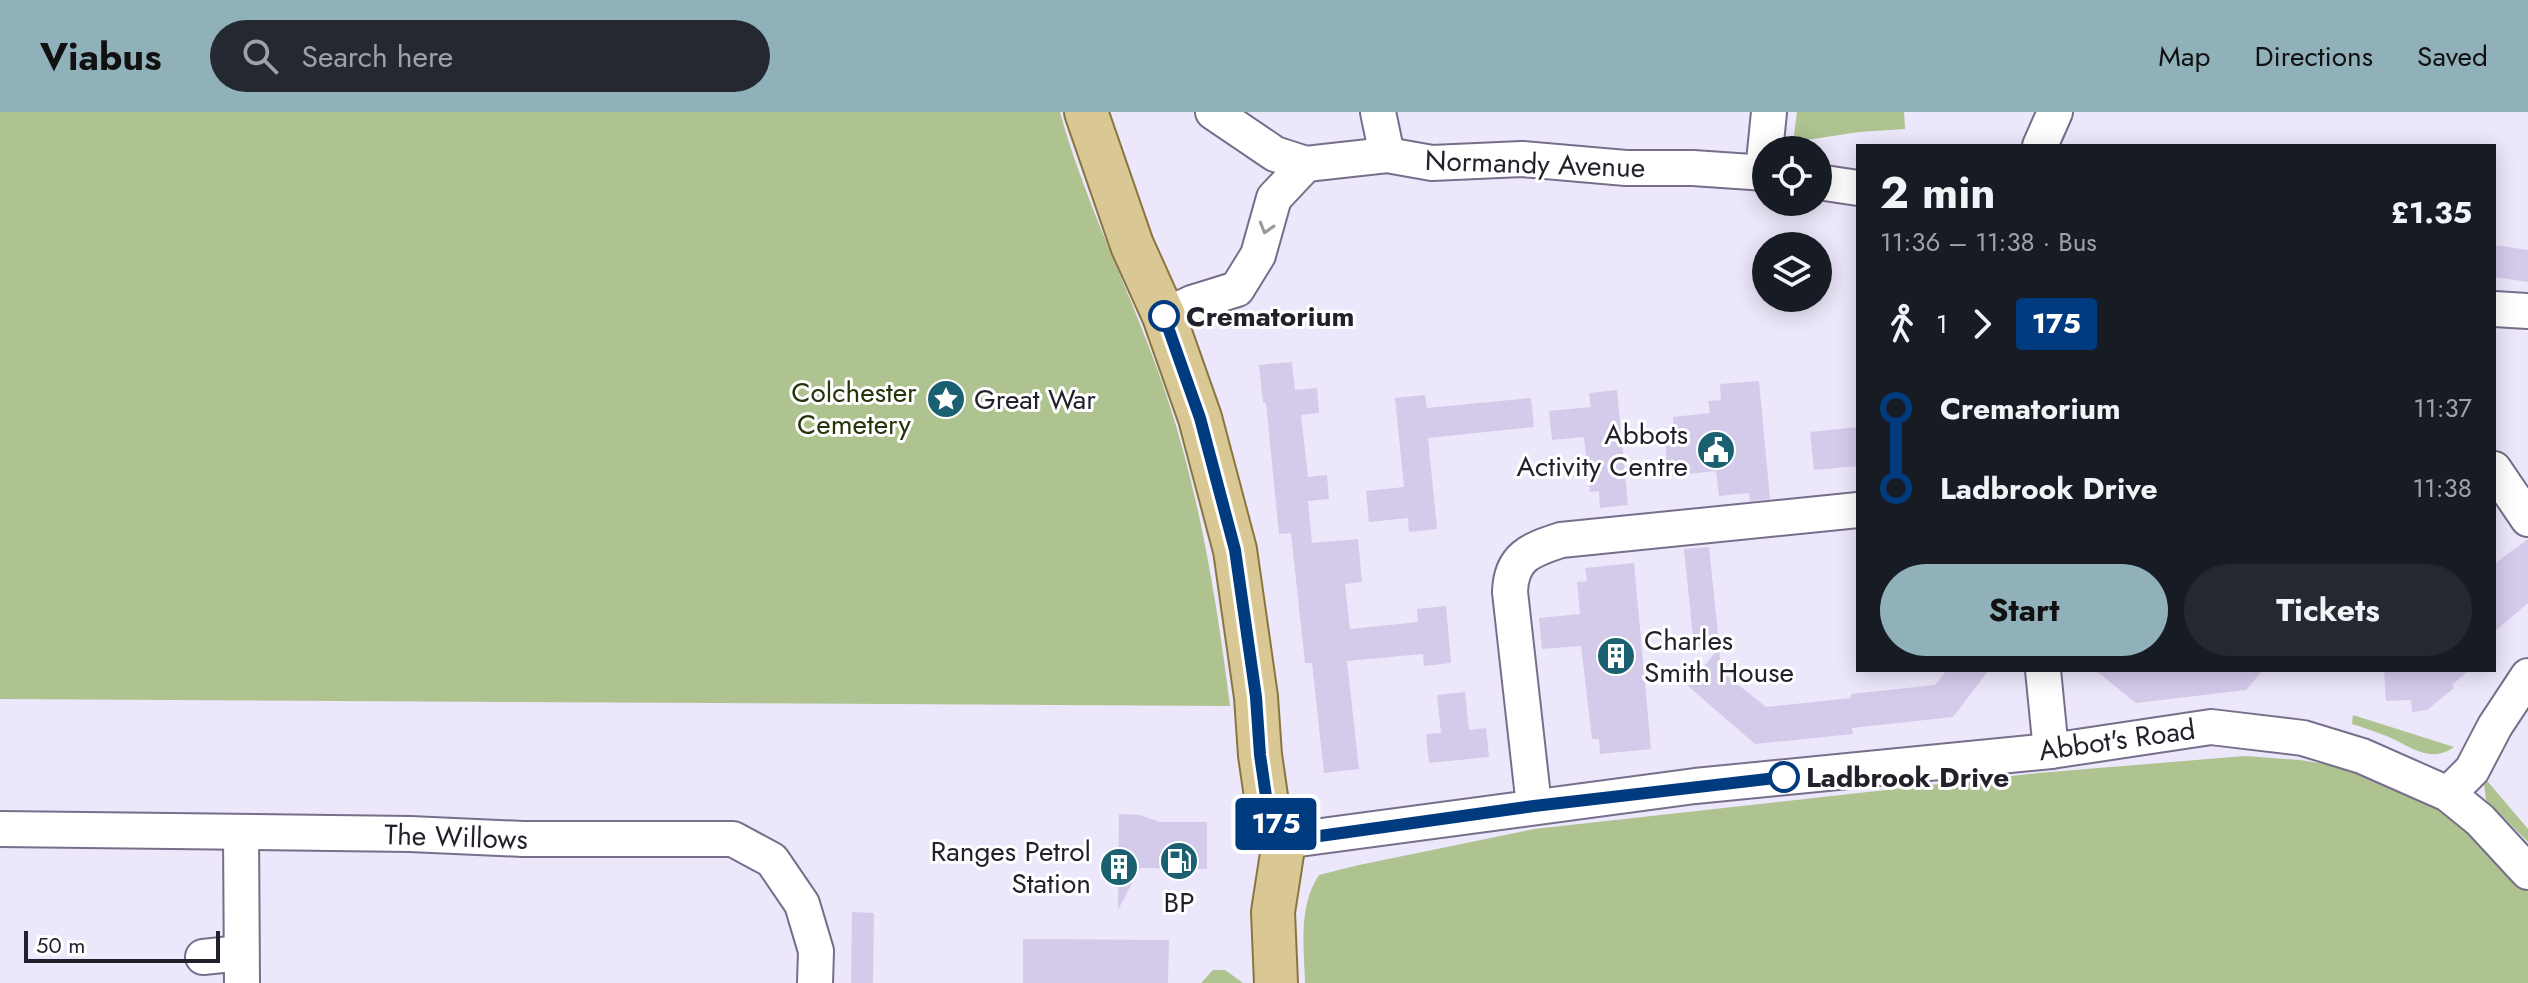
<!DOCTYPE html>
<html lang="en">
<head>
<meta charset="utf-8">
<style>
	body { margin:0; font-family:Jost,sans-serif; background:#242831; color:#f1f3f6; height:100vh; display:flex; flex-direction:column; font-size:30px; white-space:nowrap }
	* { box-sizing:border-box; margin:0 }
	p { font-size:26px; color:#9ea1a6 }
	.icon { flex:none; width:44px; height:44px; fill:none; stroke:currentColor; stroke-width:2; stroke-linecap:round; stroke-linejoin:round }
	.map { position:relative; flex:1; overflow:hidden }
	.side { position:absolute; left:1856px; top:32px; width:640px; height:528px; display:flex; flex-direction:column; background:#171b24; border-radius:0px; box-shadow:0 4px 20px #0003 }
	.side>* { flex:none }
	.badge { padding:0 16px; border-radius:6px; font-size:28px; line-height:52px }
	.controls { position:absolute; left:1752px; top:24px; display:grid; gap:16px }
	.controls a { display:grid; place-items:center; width:80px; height:80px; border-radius:50%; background:#171b24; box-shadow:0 4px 20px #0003; font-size:40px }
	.scale { position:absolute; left:24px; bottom:20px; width:196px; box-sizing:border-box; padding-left:8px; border:4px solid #231f2b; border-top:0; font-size:22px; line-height:28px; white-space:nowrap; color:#231f2b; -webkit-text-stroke:6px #fff; paint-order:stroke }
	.map>.badge { position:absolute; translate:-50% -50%; box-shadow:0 0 0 4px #fff }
	.legs { display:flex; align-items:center; gap:12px; height:88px; padding:0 24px; font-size:26px }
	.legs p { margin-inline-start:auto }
	.headline { display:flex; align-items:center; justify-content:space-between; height:136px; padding:0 24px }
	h1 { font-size:44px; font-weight:700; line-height:60px }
	.primary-button { display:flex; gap:16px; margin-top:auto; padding:16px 24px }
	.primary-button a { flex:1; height:92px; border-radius:48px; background:#90b1ba; color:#111; font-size:32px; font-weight:700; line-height:92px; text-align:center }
	.primary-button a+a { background:#242831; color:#f1f3f6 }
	ul { padding:0 24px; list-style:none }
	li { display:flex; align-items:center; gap:28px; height:80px; font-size:30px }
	li i { display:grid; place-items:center; width:12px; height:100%; margin:0 10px; background:currentColor }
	li i::after { content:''; width:20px; height:20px; margin:-10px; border:6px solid; border-radius:50%; background:#171b24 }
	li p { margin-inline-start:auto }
	li:first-child i { background:linear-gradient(#0000 50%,currentColor 0) }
	li:last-child i { background:linear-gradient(currentColor 50%,#0000 0) }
	header { display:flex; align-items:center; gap:48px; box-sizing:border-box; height:112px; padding:0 40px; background:#90b1ba; color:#111 }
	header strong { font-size:38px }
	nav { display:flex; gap:44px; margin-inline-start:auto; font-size:28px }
	.search { width:560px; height:72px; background:#242831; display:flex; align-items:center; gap:20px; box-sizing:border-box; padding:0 28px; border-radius:44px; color:#9ea1a6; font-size:30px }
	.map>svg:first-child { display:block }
	.green { fill:#aec390 }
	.building { fill:#d4cbeb }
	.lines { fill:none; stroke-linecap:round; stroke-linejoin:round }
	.minor-casing { stroke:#776e8b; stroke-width:38 }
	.major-casing { stroke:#8a7541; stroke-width:46 }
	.minor { stroke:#fff; stroke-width:34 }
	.major { stroke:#dac894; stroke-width:42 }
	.oneway { stroke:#9c9aa0 }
	.line-1-casing { stroke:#fff; stroke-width:18 }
	.line-1 { stroke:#003b80; stroke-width:12 }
	.stop-1-dot { fill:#fff; stroke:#003b80; stroke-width:4 }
	.labels { text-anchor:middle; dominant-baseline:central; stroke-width:6; stroke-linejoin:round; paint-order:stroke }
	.street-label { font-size:28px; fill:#231f2b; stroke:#fff }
	.stop-label { font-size:28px; font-weight:bold; fill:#231f2b; stroke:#fff; text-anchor:start }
	.park-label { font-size:28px; fill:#26340a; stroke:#fff }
	.poi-label { font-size:28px; fill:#231f2b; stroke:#fff; text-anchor:start }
</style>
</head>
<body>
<header>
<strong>Viabus</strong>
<div class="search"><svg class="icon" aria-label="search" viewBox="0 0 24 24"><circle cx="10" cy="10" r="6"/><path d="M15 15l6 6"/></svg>Search here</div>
<nav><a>Map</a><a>Directions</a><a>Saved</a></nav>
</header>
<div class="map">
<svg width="2528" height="871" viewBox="0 0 2528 871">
	<rect width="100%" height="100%" fill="#ece7fa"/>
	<g class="green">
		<path d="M0 0H1060C1087 98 1135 188 1167 285 1200 385 1217 490 1230 594L0 587Z"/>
		<path d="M1797 0H1904L1905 17 1859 20 1793 30Z"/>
		<path d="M2353 603 2454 635C2431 652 2411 635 2389 625 2377 620 2365 616 2352 612Z"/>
		<path d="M2245 644 2300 648 2337 654 2406 677 2463 714 2509 756 2528 780V871H1305C1304 835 1298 794 1319 763L1359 753 1534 717 2038 661Z"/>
		<path d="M2483 664 2528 717V730L2486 688Z"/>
		<path d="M1213 858H1225L1243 871H1201Z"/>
	</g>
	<g class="building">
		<path d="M2494 133 2528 138V170L2494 165Z"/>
		<path d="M1292 250 1295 278 1317 276 1319 301 1301 303 1308 365 1327 363 1329 387 1308 389 1312 431 1358 427 1362 470 1345 472 1350 517 1418 510 1417 497 1446 494 1451 551 1424 554 1423 542 1347 549 1359 657 1324 661 1312 551H1305L1291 421 1279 422 1266 291H1263L1259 253Z"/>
		<path d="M1759 269 1770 387 1750 389 1749 381 1719 384 1716 359 1668 364 1664 318 1674 317 1673 305 1710 301 1708 289 1721 288 1720 272Z"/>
		<path d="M1617 278 1628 393 1600 396 1599 379 1590 380 1584 325 1552 328 1549 299 1591 295 1589 281Z"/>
		<path d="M1425 283 1427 296 1531 286 1534 315 1428 326 1437 417 1409 420 1408 406 1369 410 1366 379 1404 375 1395 286Z"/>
		<path d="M1858 315V354L1814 358 1810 320Z"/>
		<path d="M2528 427V491L2494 520V452Z"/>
		<path d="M1709 435 1719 532 1694 535 1684 437Z"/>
		<path d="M1634 451 1651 637 1600 642 1599 627H1592L1581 534 1542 537 1539 506 1580 502 1577 470 1587 469 1585 456Z"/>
		<path d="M1719 536 1721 559 1766 595 1851 586V582L1935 573 1947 558H1989L1953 605 1852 616 1853 622 1755 632 1688 574Z"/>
		<path d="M2095 558H2263L2246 578 2136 591Z"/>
		<path d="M2384 558H2469L2452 573 2454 576 2427 598 2412 600 2411 588 2386 589Z"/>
		<path d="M1465 580 1469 618 1486 616 1489 645 1429 651 1426 622 1441 621 1437 583Z"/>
		<path d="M1119 702 1140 703 1160 710H1207V757L1140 756 1118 798Z"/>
		<path d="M852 800 874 801 873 871H851Z"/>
		<path d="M1023 827 1169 828 1168 871H1023Z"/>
	</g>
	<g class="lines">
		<g class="minor-casing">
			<g id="minor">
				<path d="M1213 0 1275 42 1306 52 1387 43 1432 51 1522 47 1626 56H1693L1766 61"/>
				<path d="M1378 0 1387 43"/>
				<path d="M2040 34 2055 0"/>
				<path d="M1763 60 1769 0"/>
				<path d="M1818 70 1858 76"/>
				<path d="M2494 197 2528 199"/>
				<path d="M1164 204 1192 191 1237 177 1258 143 1274 86 1306 52"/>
				<path d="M2494 357 2528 407"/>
				<path d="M2043 558 2051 639"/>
				<path d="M2448 682 2472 658 2495 614 2528 564"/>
				<path d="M1534 694 1510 480C1511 445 1530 438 1561 428L1858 398"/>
				<path d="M0 717 410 722 523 727H733L772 748 802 792 816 839 815 871"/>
				<path d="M241 720 242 871"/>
				<path d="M1284 729 1695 674 2051 639 2211 615 2303 626 2362 644 2448 682 2480 708 2528 760"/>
				<path d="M203 845 241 841"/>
			</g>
		</g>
		<g class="major-casing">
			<path id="major" d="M1086 0 1132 133 1164 204 1200 306 1235 438 1256 585 1260 643 1268 698 1284 729 1273 800 1276 871"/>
		</g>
		<use href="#minor" class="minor"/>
		<use href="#major" class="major"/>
	</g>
	<defs><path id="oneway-chevron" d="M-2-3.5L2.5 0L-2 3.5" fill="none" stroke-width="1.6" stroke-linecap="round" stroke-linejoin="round" transform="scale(2)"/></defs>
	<use class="oneway" href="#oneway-chevron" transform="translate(1266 116) rotate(106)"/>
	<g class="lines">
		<g class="line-1-casing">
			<path id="line-1" d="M1164 204 1200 306 1235 438 1256 585 1260 643 1268 698 1284 729 1534 694 1784 665"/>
		</g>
		<use href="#line-1" class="line-1"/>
	</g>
	<defs>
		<g id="sight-disc" transform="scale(2)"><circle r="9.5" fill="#1a6071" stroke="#fff"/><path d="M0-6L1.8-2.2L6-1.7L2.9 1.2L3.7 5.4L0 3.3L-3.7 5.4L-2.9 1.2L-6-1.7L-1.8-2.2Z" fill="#fff"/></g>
		<g id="civic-disc" transform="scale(2)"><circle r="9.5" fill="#1a6071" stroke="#fff"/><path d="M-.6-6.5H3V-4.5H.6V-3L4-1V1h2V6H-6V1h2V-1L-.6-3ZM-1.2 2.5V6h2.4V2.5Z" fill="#fff"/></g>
		<g id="building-disc" transform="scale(2)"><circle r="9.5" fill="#1a6071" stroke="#fff"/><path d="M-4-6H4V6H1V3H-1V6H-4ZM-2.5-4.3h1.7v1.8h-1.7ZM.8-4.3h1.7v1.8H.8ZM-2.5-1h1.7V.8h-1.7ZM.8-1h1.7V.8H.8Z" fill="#fff"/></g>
		<g id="fuel-disc" transform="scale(2)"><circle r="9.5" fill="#1a6071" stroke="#fff"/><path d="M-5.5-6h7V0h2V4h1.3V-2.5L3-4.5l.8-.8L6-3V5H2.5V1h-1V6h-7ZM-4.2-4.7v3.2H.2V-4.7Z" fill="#fff"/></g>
	</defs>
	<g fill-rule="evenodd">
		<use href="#sight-disc" x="946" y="287"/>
		<use href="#civic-disc" x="1716" y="338"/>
		<use href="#building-disc" x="1616" y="544"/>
		<use href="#fuel-disc" x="1179" y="749"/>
		<use href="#building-disc" x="1119" y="755"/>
	</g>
	<g class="stop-1-dot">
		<circle cx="1164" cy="204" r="14"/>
		<circle cx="1784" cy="665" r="14"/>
	</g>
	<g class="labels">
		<g class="street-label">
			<text transform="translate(1535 52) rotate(2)">Normandy Avenue</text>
			<text transform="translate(2117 628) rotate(-8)">Abbot's Road</text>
			<text transform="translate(456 725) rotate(2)">The Willows</text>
		</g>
		<g class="stop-label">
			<text x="1186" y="204">Crematorium</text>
			<text x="1806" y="665">Ladbrook Drive</text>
		</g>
		<g class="park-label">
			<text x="854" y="280">Colchester<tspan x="854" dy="32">Cemetery</tspan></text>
		</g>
		<g class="poi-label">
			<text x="974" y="287">Great War</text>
			<text x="1688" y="322" text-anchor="end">Abbots<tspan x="1688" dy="32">Activity Centre</tspan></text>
			<text x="1644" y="528">Charles<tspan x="1644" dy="32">Smith House</tspan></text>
			<text x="1091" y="739" text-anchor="end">Ranges Petrol<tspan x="1091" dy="32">Station</tspan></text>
			<text x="1179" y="790" text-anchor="middle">BP</text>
		</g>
	</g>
</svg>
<div class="controls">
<a><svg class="icon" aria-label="locate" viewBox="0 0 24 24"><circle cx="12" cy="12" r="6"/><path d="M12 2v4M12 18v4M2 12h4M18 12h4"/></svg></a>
<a><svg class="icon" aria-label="layers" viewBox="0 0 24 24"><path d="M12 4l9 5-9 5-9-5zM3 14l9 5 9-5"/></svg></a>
</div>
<div class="scale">50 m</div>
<b class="badge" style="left:1276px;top:712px;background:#003b80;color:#fff">175</b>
<section class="side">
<div class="headline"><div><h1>2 min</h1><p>11:36 – 11:38 · Bus</p></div><b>£1.35</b></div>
<div class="legs"><svg class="icon" aria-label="walk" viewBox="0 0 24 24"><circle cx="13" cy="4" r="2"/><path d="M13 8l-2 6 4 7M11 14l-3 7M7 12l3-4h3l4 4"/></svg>1<svg class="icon" aria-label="forward" viewBox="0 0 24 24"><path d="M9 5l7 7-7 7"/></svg><b class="badge" style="background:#003b80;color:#fff">175</b></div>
<ul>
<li><i style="color:#003b80"></i><b>Crematorium</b><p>11:37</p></li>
<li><i style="color:#003b80"></i><b>Ladbrook Drive</b><p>11:38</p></li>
</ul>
<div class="primary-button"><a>Start</a><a>Tickets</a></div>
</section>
</div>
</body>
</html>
